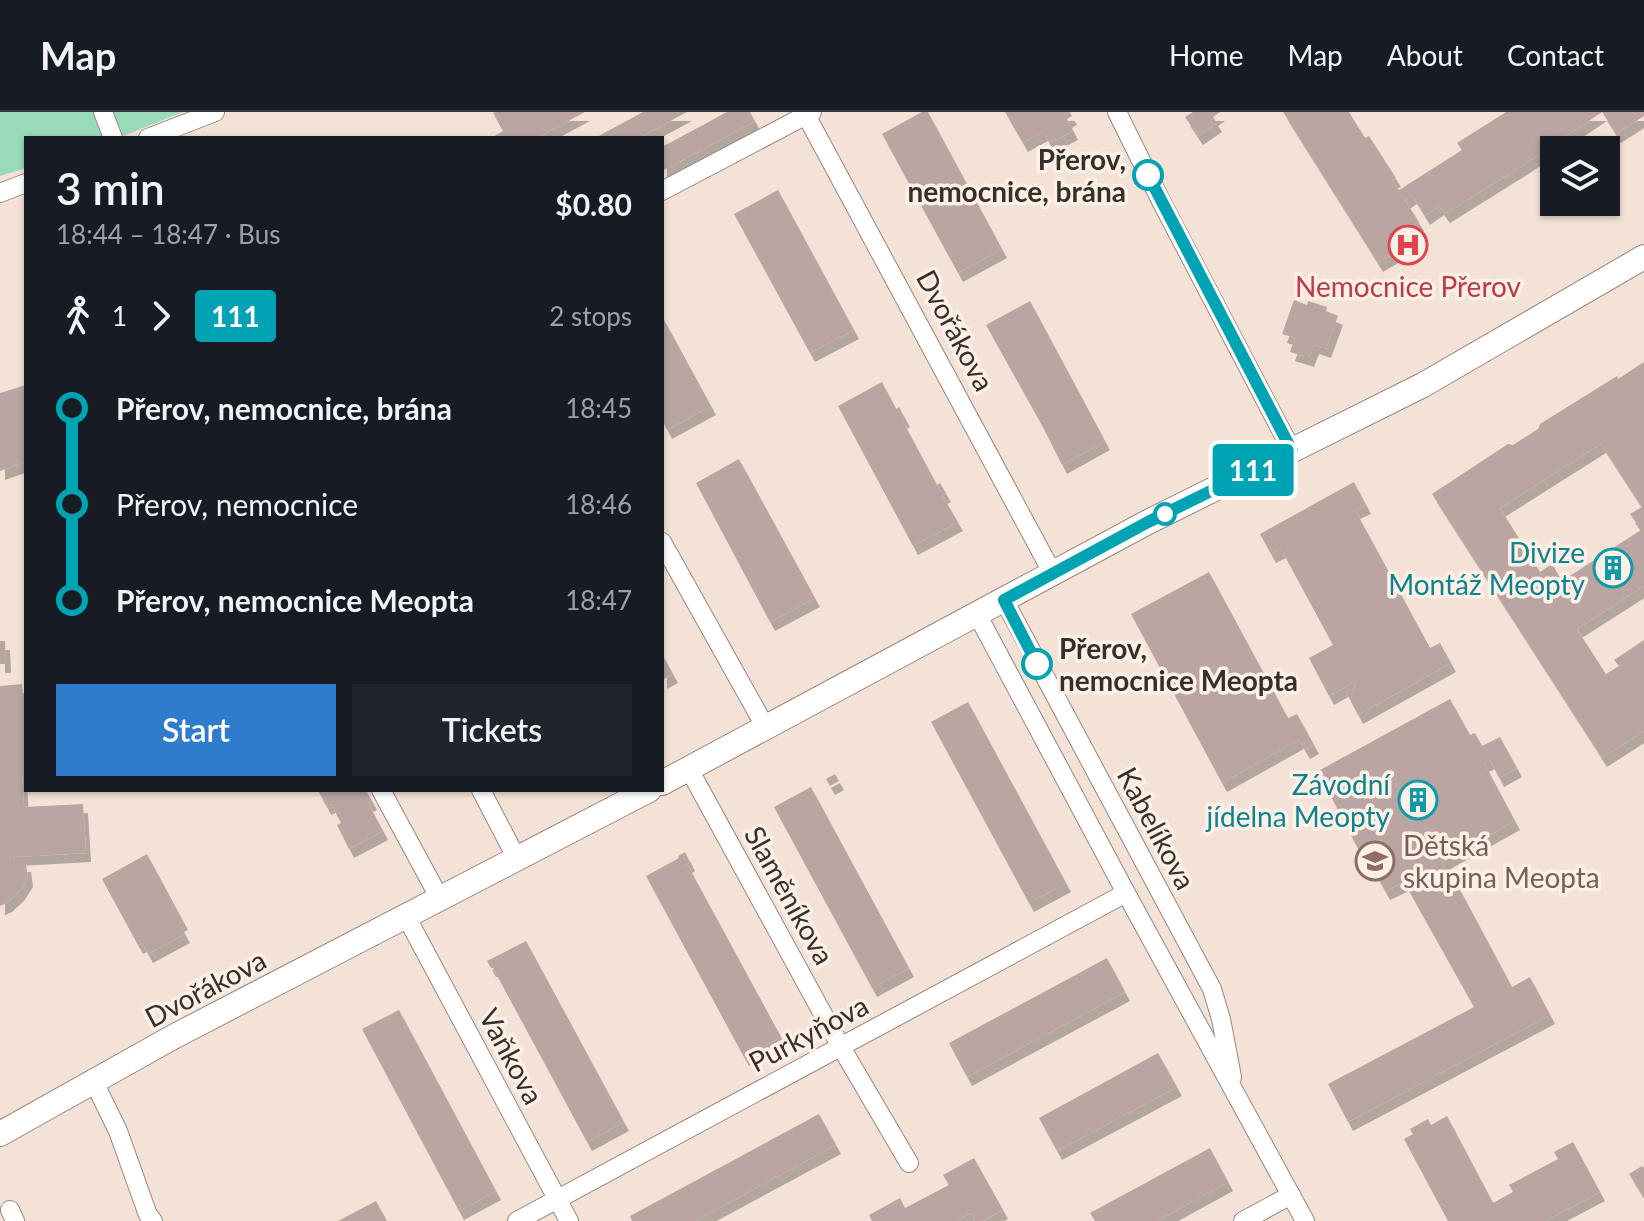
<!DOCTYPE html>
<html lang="en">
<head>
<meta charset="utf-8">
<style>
	body { margin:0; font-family:Lato,sans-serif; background:#20242c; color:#f1f3f6; height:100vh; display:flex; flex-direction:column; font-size:30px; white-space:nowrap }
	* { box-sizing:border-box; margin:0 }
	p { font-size:26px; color:#9ea1a6 }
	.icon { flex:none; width:44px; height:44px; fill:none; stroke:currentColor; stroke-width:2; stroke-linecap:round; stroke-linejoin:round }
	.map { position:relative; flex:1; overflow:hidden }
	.panel { position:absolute; left:24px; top:24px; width:640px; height:656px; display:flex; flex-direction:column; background:#171b24; border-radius:0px; box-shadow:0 2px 6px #0004 }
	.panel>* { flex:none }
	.badge { padding:0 16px; border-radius:6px; font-size:28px; line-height:52px }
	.tools { position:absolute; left:1540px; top:24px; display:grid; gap:16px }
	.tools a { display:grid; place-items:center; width:80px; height:80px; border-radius:0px; background:#171b24; box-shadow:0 2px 6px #0004; font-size:40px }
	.map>.badge { position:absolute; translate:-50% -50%; box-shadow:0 0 0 4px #fff }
	.legs { display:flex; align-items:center; gap:12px; height:88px; padding:0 32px; font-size:26px }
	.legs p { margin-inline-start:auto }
	.head { display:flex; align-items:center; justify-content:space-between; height:136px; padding:0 32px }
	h1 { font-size:44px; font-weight:600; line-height:60px }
	.action { display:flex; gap:16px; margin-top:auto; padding:16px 32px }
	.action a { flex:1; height:92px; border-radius:0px; background:#2f7ccc; color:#fff; font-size:32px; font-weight:600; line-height:92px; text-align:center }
	.action a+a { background:#20242c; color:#f1f3f6 }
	ul { padding:0 32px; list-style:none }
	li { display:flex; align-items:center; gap:28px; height:96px; font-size:30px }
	li i { display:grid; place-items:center; width:12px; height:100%; margin:0 10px; background:currentColor }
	li i::after { content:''; width:20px; height:20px; margin:-10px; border:6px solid; border-radius:50%; background:#171b24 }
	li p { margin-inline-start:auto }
	li:first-child i { background:linear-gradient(#0000 50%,currentColor 0) }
	li:last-child i { background:linear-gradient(currentColor 50%,#0000 0) }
	header { display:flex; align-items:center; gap:48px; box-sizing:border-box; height:112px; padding:0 40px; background:#171b24; border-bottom:2px solid #363941 }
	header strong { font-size:38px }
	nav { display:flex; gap:44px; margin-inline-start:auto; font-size:28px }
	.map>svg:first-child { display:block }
	.green { fill:#99dab9 }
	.building { fill:#baa5a2; fill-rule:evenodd; filter:url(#shadow) }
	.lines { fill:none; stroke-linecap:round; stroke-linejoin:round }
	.minor-casing { stroke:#97877c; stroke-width:20 }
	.secondary-casing { stroke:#97877c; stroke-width:26 }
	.minor { stroke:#fff; stroke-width:18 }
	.secondary { stroke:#fff; stroke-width:24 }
	.line-1-casing { stroke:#fff; stroke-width:18 }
	.line-1 { stroke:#00a3b4; stroke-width:12 }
	.stop-1-dot { fill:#fff; stroke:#00a3b4; stroke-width:4 }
	.labels { text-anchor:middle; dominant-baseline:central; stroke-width:7; stroke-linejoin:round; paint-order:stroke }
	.stop-label { font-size:28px; font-weight:bold; fill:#36302b; stroke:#fef0e7; text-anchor:end }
	.health-label { font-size:28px; fill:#be3a42; stroke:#fef0e7 }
	.street-label { font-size:28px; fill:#36302b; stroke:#fef0e7 }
	.culture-label { font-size:28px; fill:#0d838f; stroke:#fef0e7; text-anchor:end }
	.education-label { font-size:28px; fill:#785e54; stroke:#fef0e7; text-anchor:start }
</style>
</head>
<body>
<header>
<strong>Map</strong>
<nav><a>Home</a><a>Map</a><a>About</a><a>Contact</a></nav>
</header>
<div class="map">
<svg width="1644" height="1109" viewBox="0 0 1644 1109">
	<defs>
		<filter id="shadow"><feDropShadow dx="5" dy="9" stdDeviation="0" flood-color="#0004"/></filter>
	</defs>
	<rect width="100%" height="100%" fill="#f4e2d7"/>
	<path class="green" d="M0 0H183L118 26H26V56L0 64Z"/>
	<g class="building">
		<path d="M495 0H585L537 26H491L503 19 493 1Z"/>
		<path d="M643 0H687L639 26H595Z"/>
		<path d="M727 0H750L755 9 662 59V35Z"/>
		<path d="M922 0H928L1002 137 958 161 882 22Z"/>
		<path d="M1005 0H1070L1072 4 1067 7 1073 19 1050 31 1043 20 1023 31Z"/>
		<path d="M1193 0H1220L1213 5 1217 11 1198 24 1185 5Z"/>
		<path d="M1283 0H1349L1365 26 1369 24 1396 66 1392 68 1399 78 1462 38 1457 31 1506 0H1602L1525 52 1445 102 1439 94 1425 104 1412 83 1405 88 1419 110 1400 123 1407 134 1378 151Z"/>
		<path d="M1602 0H1644V4L1616 22Z"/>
		<path d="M778 78 854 218 810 241 734 102Z"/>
		<path d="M1294 188 1307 193 1308 189 1327 195 1326 199 1338 204 1326 237 1314 233 1309 246 1290 240 1295 226 1282 222Z"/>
		<path d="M1030 189 1105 329 1062 353 1043 315 986 213Z"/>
		<path d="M662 204 711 294 667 318 662 308Z"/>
		<path d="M1644 250V474L1577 517 1606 562 1619 554 1614 548 1644 528V619L1602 646 1432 382 1508 332 1513 333 1538 317 1540 312 1617 264 1618 267ZM1601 332 1642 395 1630 402 1641 418 1562 469 1552 452 1540 460 1500 396Z"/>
		<path d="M882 270 896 297 899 295 905 306 902 308 937 373 940 371 946 381 942 383 958 410 913 434 838 294Z"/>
		<path d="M26 273V350L0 359V281Z"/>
		<path d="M739 347 815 486 770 510 696 371Z"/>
		<path d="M1354 370 1366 393 1355 398 1430 536 1440 531 1451 551 1358 603 1346 580 1356 575 1354 570 1329 584 1309 546 1333 533 1281 437 1271 442 1260 422Z"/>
		<path d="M1209 460 1288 606 1297 602 1314 633 1305 638 1299 628 1222 671 1131 502Z"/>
		<path d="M0 529H5L6 552H0Z"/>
		<path d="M662 542 673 562 662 568Z"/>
		<path d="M22 572 23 586H26V663H22L24 695 83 692 86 741 14 745 15 751H26L28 766 19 780 7 791 0 794V574Z"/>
		<path d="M1450 587 1470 623 1475 621 1482 634 1500 625 1517 656 1499 666 1490 648 1484 651 1515 709 1442 750 1457 777 1459 776 1512 875 1530 865 1550 903 1348 1010 1328 972 1474 895 1404 770 1385 779 1362 737 1359 738 1356 733 1322 667 1324 665 1320 658Z"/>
		<path d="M968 590 1066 771 1029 791 931 610Z"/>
		<path d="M835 662 839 669 830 674 826 667Z"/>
		<path d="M811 675 909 856 872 876 774 695Z"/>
		<path d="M318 678H361L362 680 366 678 372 689 368 691 383 719 349 737 337 713 341 711 331 692 326 694Z"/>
		<path d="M685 740 690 750 687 752 781 925 744 945 646 764 679 746 678 744Z"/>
		<path d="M147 742 183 809 179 811 185 822 148 842 142 831 138 833 102 767Z"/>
		<path d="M526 829 624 1010 587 1030 493 856H491L487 849Z"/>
		<path d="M1107 846 1125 880 967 965 949 931Z"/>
		<path d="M399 898 496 1079 459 1099 362 917Z"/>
		<path d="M1158 941 1177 975 1057 1039 1039 1006Z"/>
		<path d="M819 1002 836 1033 695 1109H632L630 1104Z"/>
		<path d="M1447 1004 1493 1091 1513 1080 1509 1073 1558 1047 1554 1040 1573 1030 1600 1080 1545 1109H1448L1404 1027 1413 1022 1410 1017 1428 1007 1431 1013Z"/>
		<path d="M1210 1036 1228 1070 1157 1109H1095L1090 1101Z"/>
		<path d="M974 1046 1003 1098 982 1109H975L971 1101 956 1109H872L869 1103 900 1086 905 1096 949 1073 943 1063Z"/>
		<path d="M1642 1054 1644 1056V1086L1629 1062Z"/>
		<path d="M376 1089 387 1109H338Z"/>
	</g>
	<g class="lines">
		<g class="minor-casing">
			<g id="minor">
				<path d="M103 0 113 26"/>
				<path d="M1117 0 1161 89 1292 339"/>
				<path d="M806 3 1053 462"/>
				<path d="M148 26 215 0"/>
				<path d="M662 79 812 0"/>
				<path d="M0 81 26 71"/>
				<path d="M662 430 766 616"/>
				<path d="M1004 488 1212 877 1221 907 1232 965"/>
				<path d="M977 502 1126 781 1305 1109"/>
				<path d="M689 657 841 935 909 1051"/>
				<path d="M381 678 440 787"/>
				<path d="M481 678 517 747"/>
				<path d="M406 804 569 1109"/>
				<path d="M94 970 118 1019 148 1103 153 1109"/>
				<path d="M10 1098 15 1109"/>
				<path d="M517 1109 1126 781"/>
				<path d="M1243 1109 1291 1083"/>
			</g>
		</g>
		<g class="secondary-casing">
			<g id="secondary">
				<path d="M662 671 1148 410 1423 273 1644 145"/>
				<path d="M0 1022 173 925 649 678"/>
			</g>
		</g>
		<use href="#minor" class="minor"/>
		<use href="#secondary" class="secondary"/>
	</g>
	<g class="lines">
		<g class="line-1-casing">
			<path id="line-1" d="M1037 552 1004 488 1148 410 1292 339 1148 63"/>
		</g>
		<use href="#line-1" class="line-1"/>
	</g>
	<defs>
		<g id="hospital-ring" transform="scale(2)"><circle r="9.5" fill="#fef0e7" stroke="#e0444e" stroke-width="1.5"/><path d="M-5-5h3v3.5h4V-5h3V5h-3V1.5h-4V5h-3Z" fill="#e0444e"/></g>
		<g id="building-ring" transform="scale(2)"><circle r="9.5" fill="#fef0e7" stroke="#0f9aa8" stroke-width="1.5"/><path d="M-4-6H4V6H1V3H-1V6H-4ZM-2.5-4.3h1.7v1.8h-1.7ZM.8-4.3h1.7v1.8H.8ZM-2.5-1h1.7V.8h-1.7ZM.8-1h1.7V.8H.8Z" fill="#0f9aa8"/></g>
		<g id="school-ring" transform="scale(2)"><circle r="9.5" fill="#fef0e7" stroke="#8d6e63" stroke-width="1.5"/><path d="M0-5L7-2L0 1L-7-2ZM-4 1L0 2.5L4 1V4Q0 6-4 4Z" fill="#8d6e63"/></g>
	</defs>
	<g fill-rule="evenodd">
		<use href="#hospital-ring" x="1408" y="133"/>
		<use href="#building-ring" x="1613" y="456"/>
		<use href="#building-ring" x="1418" y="688"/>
		<use href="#school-ring" x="1375" y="749"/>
	</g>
	<g class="stop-1-dot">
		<circle cx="1148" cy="63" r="14"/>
		<circle cx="1165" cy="402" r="10"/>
		<circle cx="1037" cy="552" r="14"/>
	</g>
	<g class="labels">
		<g class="stop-label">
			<text x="1126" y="47">Přerov,<tspan x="1126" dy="32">nemocnice, brána</tspan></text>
			<text x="1059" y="536" text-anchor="start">Přerov,<tspan x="1059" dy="32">nemocnice Meopta</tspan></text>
		</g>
		<g class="health-label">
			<text x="1408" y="174">Nemocnice Přerov</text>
		</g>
		<g class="street-label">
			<text transform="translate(956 218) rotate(62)">Dvořákova</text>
			<text transform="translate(1157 716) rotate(62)">Kabelíkova</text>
			<text transform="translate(790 783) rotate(61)">Slaměníkova</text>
			<text transform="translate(205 876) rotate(-28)">Dvořákova</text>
			<text transform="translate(808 921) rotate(-28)">Purkyňova</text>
			<text transform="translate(512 944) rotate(62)">Vaňkova</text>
		</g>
		<g class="culture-label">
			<text x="1585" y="440">Divize<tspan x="1585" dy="32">Montáž Meopty</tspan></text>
			<text x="1390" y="672">Závodní<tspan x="1390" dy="32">jídelna Meopty</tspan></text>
		</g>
		<g class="education-label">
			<text x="1403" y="733">Dětská<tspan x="1403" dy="32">skupina Meopta</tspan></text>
		</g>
	</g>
</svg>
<div class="tools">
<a><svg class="icon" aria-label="layers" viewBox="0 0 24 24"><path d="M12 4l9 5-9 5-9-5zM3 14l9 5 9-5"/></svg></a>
</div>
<b class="badge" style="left:1253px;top:358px;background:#00a3b4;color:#fff">111</b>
<section class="panel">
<div class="head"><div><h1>3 min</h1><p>18:44 – 18:47 · Bus</p></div><b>$0.80</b></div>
<div class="legs"><svg class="icon" aria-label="walk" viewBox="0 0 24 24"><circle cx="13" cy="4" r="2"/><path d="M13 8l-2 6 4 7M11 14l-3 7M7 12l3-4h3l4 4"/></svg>1<svg class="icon" aria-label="forward" viewBox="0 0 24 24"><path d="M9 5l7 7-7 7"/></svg><b class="badge" style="background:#00a3b4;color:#fff">111</b><p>2 stops</p></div>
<ul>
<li><i style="color:#00a3b4"></i><b>Přerov, nemocnice, brána</b><p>18:45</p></li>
<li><i style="color:#00a3b4"></i><span>Přerov, nemocnice</span><p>18:46</p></li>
<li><i style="color:#00a3b4"></i><b>Přerov, nemocnice Meopta</b><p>18:47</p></li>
</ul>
<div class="action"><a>Start</a><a>Tickets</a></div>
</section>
</div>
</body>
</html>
